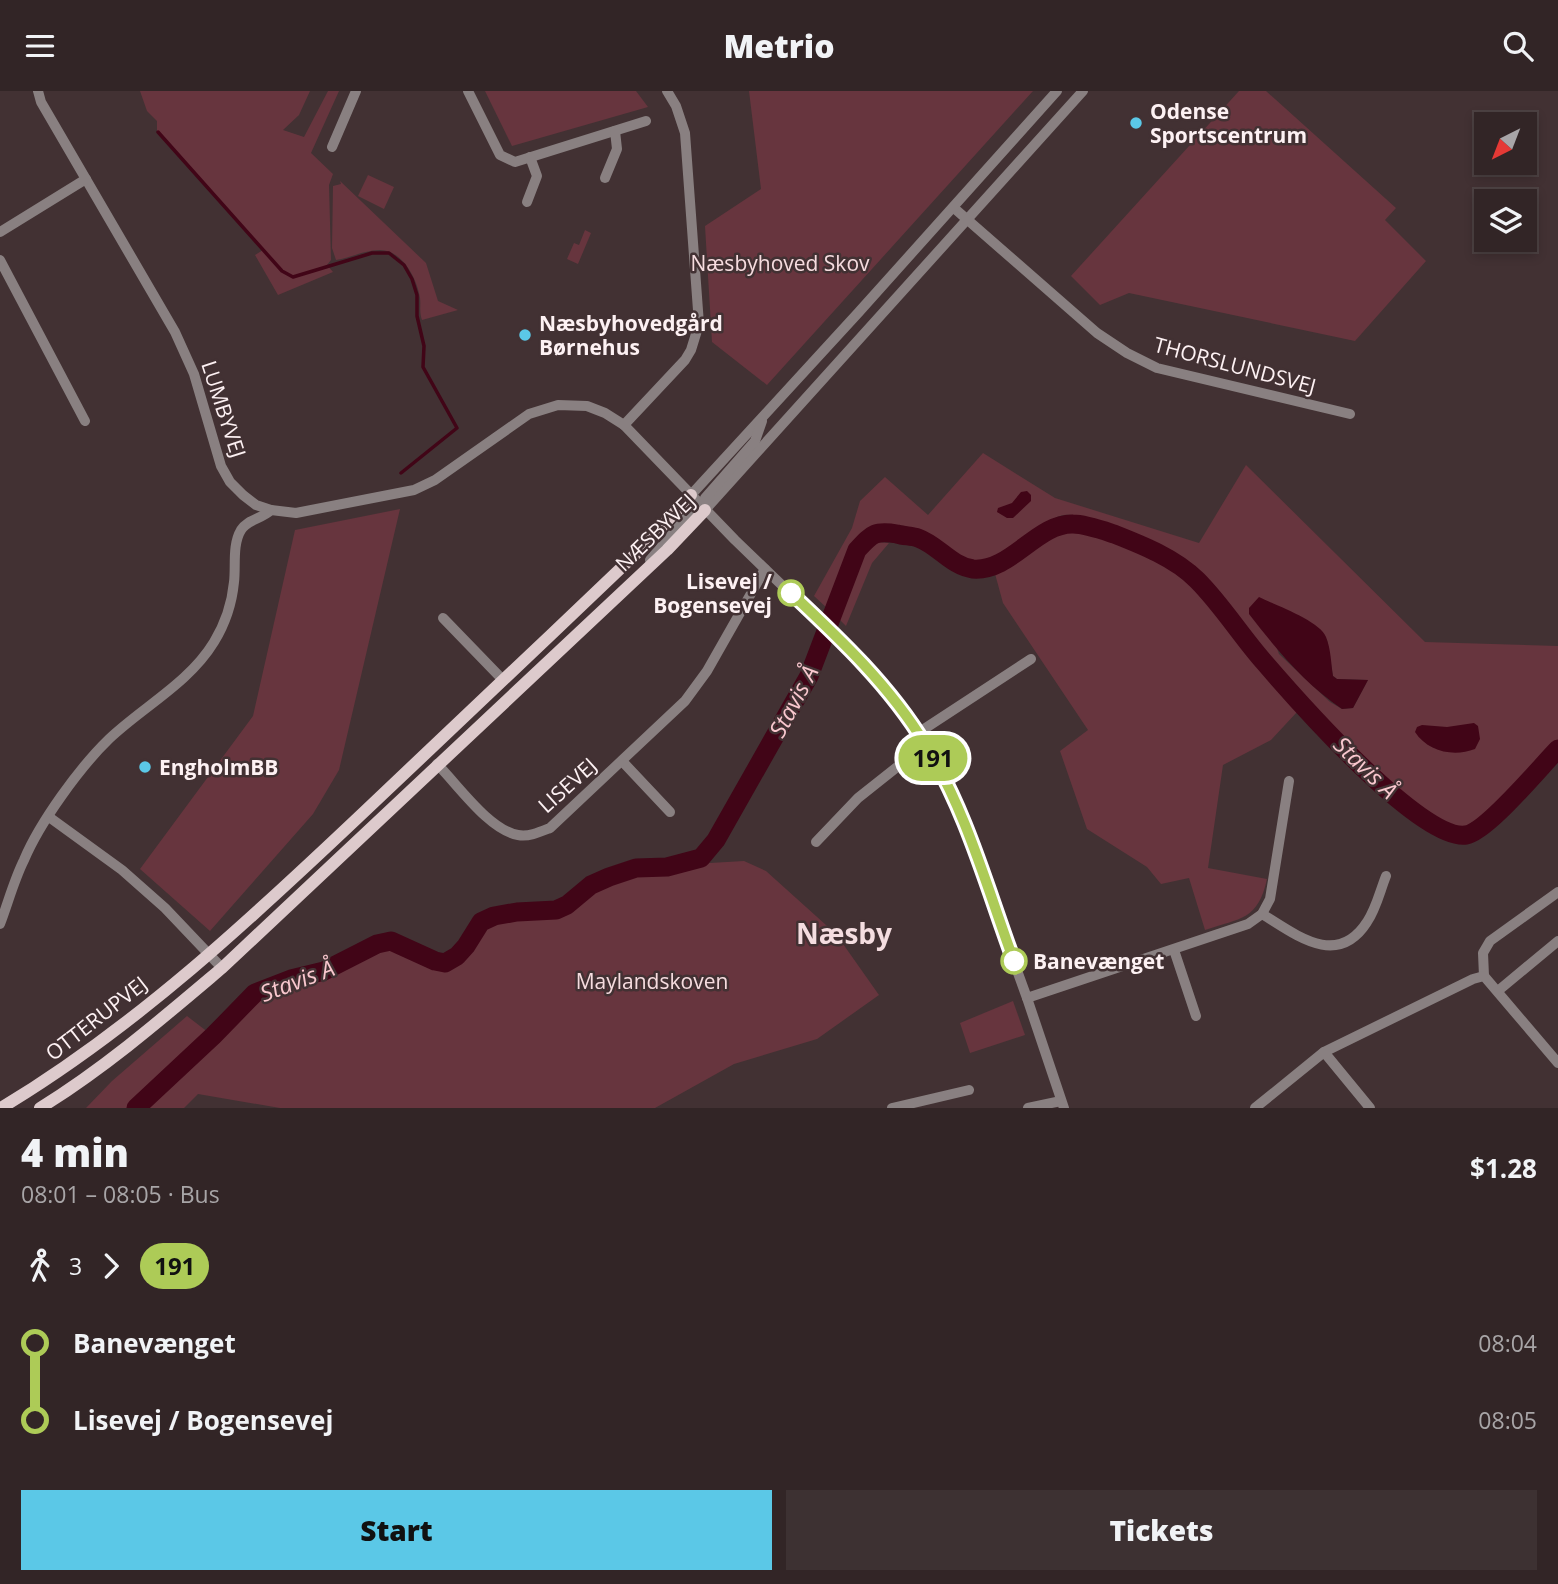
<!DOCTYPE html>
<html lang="en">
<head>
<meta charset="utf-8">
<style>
	body { margin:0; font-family:"Open Sans",sans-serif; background:#3d3132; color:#f1f3f6; height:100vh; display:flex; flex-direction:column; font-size:26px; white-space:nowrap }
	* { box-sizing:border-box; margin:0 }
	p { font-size:23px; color:#a8a5a7 }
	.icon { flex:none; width:38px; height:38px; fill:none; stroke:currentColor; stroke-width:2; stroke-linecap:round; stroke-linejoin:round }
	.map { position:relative; height:1017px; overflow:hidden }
	.side { display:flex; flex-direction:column; background:#322526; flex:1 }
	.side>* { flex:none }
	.badge { padding:0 14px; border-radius:23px; font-size:24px; line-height:46px }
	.needle { width:46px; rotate:222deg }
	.tools { position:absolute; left:1474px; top:21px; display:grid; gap:14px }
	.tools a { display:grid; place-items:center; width:63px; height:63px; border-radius:0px; background:#322526; box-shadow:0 4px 10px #0003,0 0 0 2px #4d4243; font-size:35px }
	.map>.badge { position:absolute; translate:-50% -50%; box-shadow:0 0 0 4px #fff }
	.legs { display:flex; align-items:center; gap:10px; height:77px; padding:0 21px; font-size:23px }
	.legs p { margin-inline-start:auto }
	.headline { display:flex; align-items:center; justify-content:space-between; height:119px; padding:0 21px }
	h1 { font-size:38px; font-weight:800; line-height:52px }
	.button { display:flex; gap:14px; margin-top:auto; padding:14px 21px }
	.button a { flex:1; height:80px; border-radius:0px; background:#5bc8e7; color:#111; font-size:28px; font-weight:800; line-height:80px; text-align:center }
	.button a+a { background:#3d3132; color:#f1f3f6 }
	ul { padding:0 21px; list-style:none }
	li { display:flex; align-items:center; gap:24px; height:77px; font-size:26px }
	li i { display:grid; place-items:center; width:10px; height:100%; margin:0 9px; background:currentColor }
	li i::after { content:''; width:18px; height:18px; margin:-9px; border:5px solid; border-radius:50%; background:#322526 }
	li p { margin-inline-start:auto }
	li:first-child i { background:linear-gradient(#0000 50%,currentColor 0) }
	li:last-child i { background:linear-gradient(currentColor 50%,#0000 0) }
	header { display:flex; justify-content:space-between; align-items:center; height:91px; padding:0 21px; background:#322526; font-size:32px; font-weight:800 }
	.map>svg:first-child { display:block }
	.green { fill:#67353e; fill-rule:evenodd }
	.water { fill:#410517 }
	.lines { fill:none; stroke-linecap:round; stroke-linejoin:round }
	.stream { stroke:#410517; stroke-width:3.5 }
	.river { stroke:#410517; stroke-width:19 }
	.minor { stroke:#898081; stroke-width:10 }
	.major { stroke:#ddcacc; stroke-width:12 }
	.line-1-casing { stroke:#fff; stroke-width:16 }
	.line-1 { stroke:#adcb57; stroke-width:10 }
	.poi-dot { fill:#5bc8e7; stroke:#423133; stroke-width:2.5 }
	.stop-1-dot { fill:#fff; stroke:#adcb57; stroke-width:3.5 }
	.labels { text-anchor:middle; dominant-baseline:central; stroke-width:5; stroke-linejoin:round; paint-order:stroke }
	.poi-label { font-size:21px; font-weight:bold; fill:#fdf1f3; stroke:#423133; text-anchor:start }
	.park-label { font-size:21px; fill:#f6dcdf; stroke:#423133 }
	.street-label { font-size:21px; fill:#fdf1f3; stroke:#423133 }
	.stop-label { font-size:21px; font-weight:bold; fill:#fdf1f3; stroke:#423133; text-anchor:end }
	.water-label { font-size:23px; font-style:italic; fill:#fac8cf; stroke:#423133 }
	.district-label { font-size:28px; font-weight:bold; fill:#f4dde0; stroke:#423133 }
</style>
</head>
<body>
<header><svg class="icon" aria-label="menu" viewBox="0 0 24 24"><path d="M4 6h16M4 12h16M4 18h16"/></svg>Metrio<svg class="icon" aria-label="search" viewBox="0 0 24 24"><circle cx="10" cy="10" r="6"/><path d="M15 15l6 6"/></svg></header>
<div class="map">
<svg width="1558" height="1017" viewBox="0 0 1558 1017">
	<rect width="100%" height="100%" fill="#423133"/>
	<g class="green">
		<path d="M140 0H310L299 24 283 39 304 46 328 0H339L311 62 333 83 329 94 331 169 327 174 333 181 278 204 255 164 263 159 157 40V30L147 20Z"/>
		<path d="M485 0H636L648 16 512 55Z"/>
		<path d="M749 0H1033L767 294 712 251 705 135 761 98Z"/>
		<path d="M1239 0H1266L1396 117 1385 129 1426 170 1355 250 1129 202 1100 214 1071 185Z"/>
		<path d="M368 84 394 96 384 118 358 105Z"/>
		<path d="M340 90 426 172 438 210 458 219 422 229C419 221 421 215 420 207 417 187 402 159 380 159 365 159 350 167 336 169L332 157 333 95 341 93Z"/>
		<path d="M585 139 591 142 578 173 567 168 574 152 579 154Z"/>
		<path d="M983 362 1055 407 1199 452 1246 374 1425 551 1558 555V653C1541 671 1483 739 1460 739 1422 739 1286 590 1259 556 1242 535 1227 505 1208 488 1183 467 1149 453 1120 439 1108 434 1077 422 1064 424 1038 428 998 482 967 472 954 468 945 455 934 447 919 436 886 428 868 438 863 440 861 445 858 449L829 519 814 505 852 437 860 410 885 386 928 424ZM1259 507 1276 515 1327 549 1333 585 1337 588 1368 589 1353 617 1342 618 1330 611 1279 563Z"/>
		<path d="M400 418 339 679 313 723 210 840 140 778 253 625 295 439Z"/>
		<path d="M1068 440 1097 445 1133 459 1170 478 1196 499 1297 621 1271 649 1223 674 1208 777 1267 788C1258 829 1241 827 1205 839L1189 787 1161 793 1147 776 1087 738 1060 660 1088 639 1003 512 994 479 1031 460 1056 442Z"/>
		<path d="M877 451 889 452 872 472 846 535 838 527 859 466 866 457Z"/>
		<path d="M701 767 710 772 744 770 766 780 836 843 879 904 817 948 734 973 655 1017H280L198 1003 184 1017H86L112 990 187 925 213 945 255 902 291 888 324 880 377 853 391 850 435 870 445 871 457 865 466 855 481 831 494 825 517 821 556 819 567 814 591 794 609 786 636 777 667 776Z"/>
		<path d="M1013 910 1025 944 970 962 960 932Z"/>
	</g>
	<g class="water">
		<path d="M1027 400 1031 404V410L1013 427H1007L997 421 998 417 1012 412 1021 401Z"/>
		<path d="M1259 506C1275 514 1320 530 1326 546 1331 558 1331 573 1333 585L1337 588 1368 589 1353 617 1342 618C1305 593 1276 558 1249 523V517Z"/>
		<path d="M1474 632 1478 635 1480 648 1475 658C1454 666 1428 661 1415 641L1417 636 1422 634 1447 636Z"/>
	</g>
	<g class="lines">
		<path class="stream" d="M158 41 282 180 293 186 372 162H389L404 174 412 188 417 204V225L424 255 423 276 457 337 401 382"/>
		<path class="river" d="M136 1017 213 945 255 902 291 888 324 880 377 853 391 850 435 870 445 872 457 865 466 855 481 831 494 825 517 821 556 819 567 814 591 794 609 786 636 777 667 776 701 767 716 749 809 585 857 459C872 443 875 439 897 443 904 445 912 445 918 447 938 454 951 475 973 478 1011 481 1037 432 1073 433 1085 433 1102 439 1114 443 1142 454 1175 467 1197 489 1222 514 1241 545 1264 571 1295 607 1421 751 1466 744 1487 741 1541 675 1558 658"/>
		<g class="minor">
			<path d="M38 0 41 11 175 241 194 283 221 375 230 391 243 404 256 414 271 419 296 422 414 399 435 389 529 323 558 314 587 315 605 322 624 334 735 449 846 556 885 598 926 653 957 714 1027 907 1064 1017"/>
			<path d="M468 0 500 64 515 71 646 30"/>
			<path d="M332 56 356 0"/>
			<path d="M605 87 617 58 615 40"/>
			<path d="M527 111 537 85 530 66"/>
			<path d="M954 117 1097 242 1127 262 1157 277 1350 323"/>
			<path d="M0 141 86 88"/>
			<path d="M0 169 85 330"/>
			<path d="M624 334 685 269 691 259 699 233 685 42 676 15 667 0"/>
			<path d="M691 404 858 222 1057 0"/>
			<path d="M705 419 1083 0"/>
			<path d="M705 419V407L755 350 762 330"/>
			<path d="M650 469 694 418 691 404"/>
			<path d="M443 527 503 589"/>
			<path d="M918 642 1031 568"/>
			<path d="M622 670 670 721"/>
			<path d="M437 673C458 694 489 739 518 744 529 746 540 741 550 737L685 610 707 580 765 478"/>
			<path d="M49 726 122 779 165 817 222 877"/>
			<path d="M816 751 858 707 926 653"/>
			<path d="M1262 823C1295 843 1337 878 1367 831 1376 818 1380 800 1386 785"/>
			<path d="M0 833C8 812 14 789 24 769 40 731 80 676 109 648 144 615 189 592 214 551 225 533 232 512 234 491 236 475 232 454 241 439 248 428 262 428 271 419"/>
			<path d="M1174 859 1196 925"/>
			<path d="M1484 885 1483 862 1490 850 1558 801"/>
			<path d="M1499 899 1558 850"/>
			<path d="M1027 907 1248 833 1262 823 1270 808 1289 690"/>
			<path d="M1324 961 1370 1017"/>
			<path d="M892 1017 969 999"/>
			<path d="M1028 1017 1061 1010"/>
			<path d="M1255 1017 1324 961 1473 888 1484 885 1558 972"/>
		</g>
		<g class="major">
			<path d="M1 1017C136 936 252 827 365 720 458 632 550 545 642 457L691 404"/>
			<path d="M40 1017C105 977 164 926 222 877L667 459 705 419"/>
		</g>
	</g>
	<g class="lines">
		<g class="line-1-casing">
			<path id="line-1" d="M791 502C840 548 890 595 925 653 966 719 987 797 1014 870"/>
		</g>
		<use href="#line-1" class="line-1"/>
	</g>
	<g class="poi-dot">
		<circle cx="1136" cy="32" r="7"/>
		<circle cx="525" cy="244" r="7"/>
		<circle cx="145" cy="676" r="7"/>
	</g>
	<g class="stop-1-dot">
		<circle cx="791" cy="502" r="12"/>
		<circle cx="1014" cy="870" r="12"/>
	</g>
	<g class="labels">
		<g class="poi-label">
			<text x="1150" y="20">Odense<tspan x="1150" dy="24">Sportscentrum</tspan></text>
			<text x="539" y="232">Næsbyhovedgård<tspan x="539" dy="24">Børnehus</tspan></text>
			<text x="159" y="676">EngholmBB</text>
		</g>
		<g class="park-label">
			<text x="780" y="172">Næsbyhoved Skov</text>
			<text x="652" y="890">Maylandskoven</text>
		</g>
		<g class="street-label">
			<text transform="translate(1235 274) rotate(15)">THORSLUNDSVEJ</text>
			<text transform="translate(224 318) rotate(72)">LUMBYVEJ</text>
			<text transform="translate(655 441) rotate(-44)">NÆSBYVEJ</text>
			<text transform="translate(567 694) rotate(-42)">LISEVEJ</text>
			<text transform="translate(96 927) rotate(-38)">OTTERUPVEJ</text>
		</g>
		<g class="stop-label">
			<text x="772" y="490">Lisevej /<tspan x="772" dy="24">Bogensevej</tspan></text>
			<text x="1033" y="870" text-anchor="start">Banevænget</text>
		</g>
		<g class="water-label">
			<text transform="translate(793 610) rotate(-62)">Stavis Å</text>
			<text transform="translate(1366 676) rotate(44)">Stavis Å</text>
			<text transform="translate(297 889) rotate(-21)">Stavis Å</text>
		</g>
		<g class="district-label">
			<text x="844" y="842">Næsby</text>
		</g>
	</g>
</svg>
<div class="tools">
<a><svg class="needle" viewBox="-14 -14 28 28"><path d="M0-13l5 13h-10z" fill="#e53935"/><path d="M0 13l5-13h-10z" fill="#a8a5a7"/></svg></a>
<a><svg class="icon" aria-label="layers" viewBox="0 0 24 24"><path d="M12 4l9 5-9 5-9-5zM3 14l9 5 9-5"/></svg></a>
</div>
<b class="badge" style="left:933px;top:667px;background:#adcb57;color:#111">191</b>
</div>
<section class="side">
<div class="headline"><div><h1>4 min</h1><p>08:01 – 08:05 · Bus</p></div><b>$1.28</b></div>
<div class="legs"><svg class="icon" aria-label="walk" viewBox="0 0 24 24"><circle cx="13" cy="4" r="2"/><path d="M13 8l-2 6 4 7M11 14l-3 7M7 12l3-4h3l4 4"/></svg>3<svg class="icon" aria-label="forward" viewBox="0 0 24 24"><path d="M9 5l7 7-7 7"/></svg><b class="badge" style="background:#adcb57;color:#111">191</b></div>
<ul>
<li><i style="color:#adcb57"></i><b>Banevænget</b><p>08:04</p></li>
<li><i style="color:#adcb57"></i><b>Lisevej / Bogensevej</b><p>08:05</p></li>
</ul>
<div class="button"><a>Start</a><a>Tickets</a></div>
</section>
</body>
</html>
